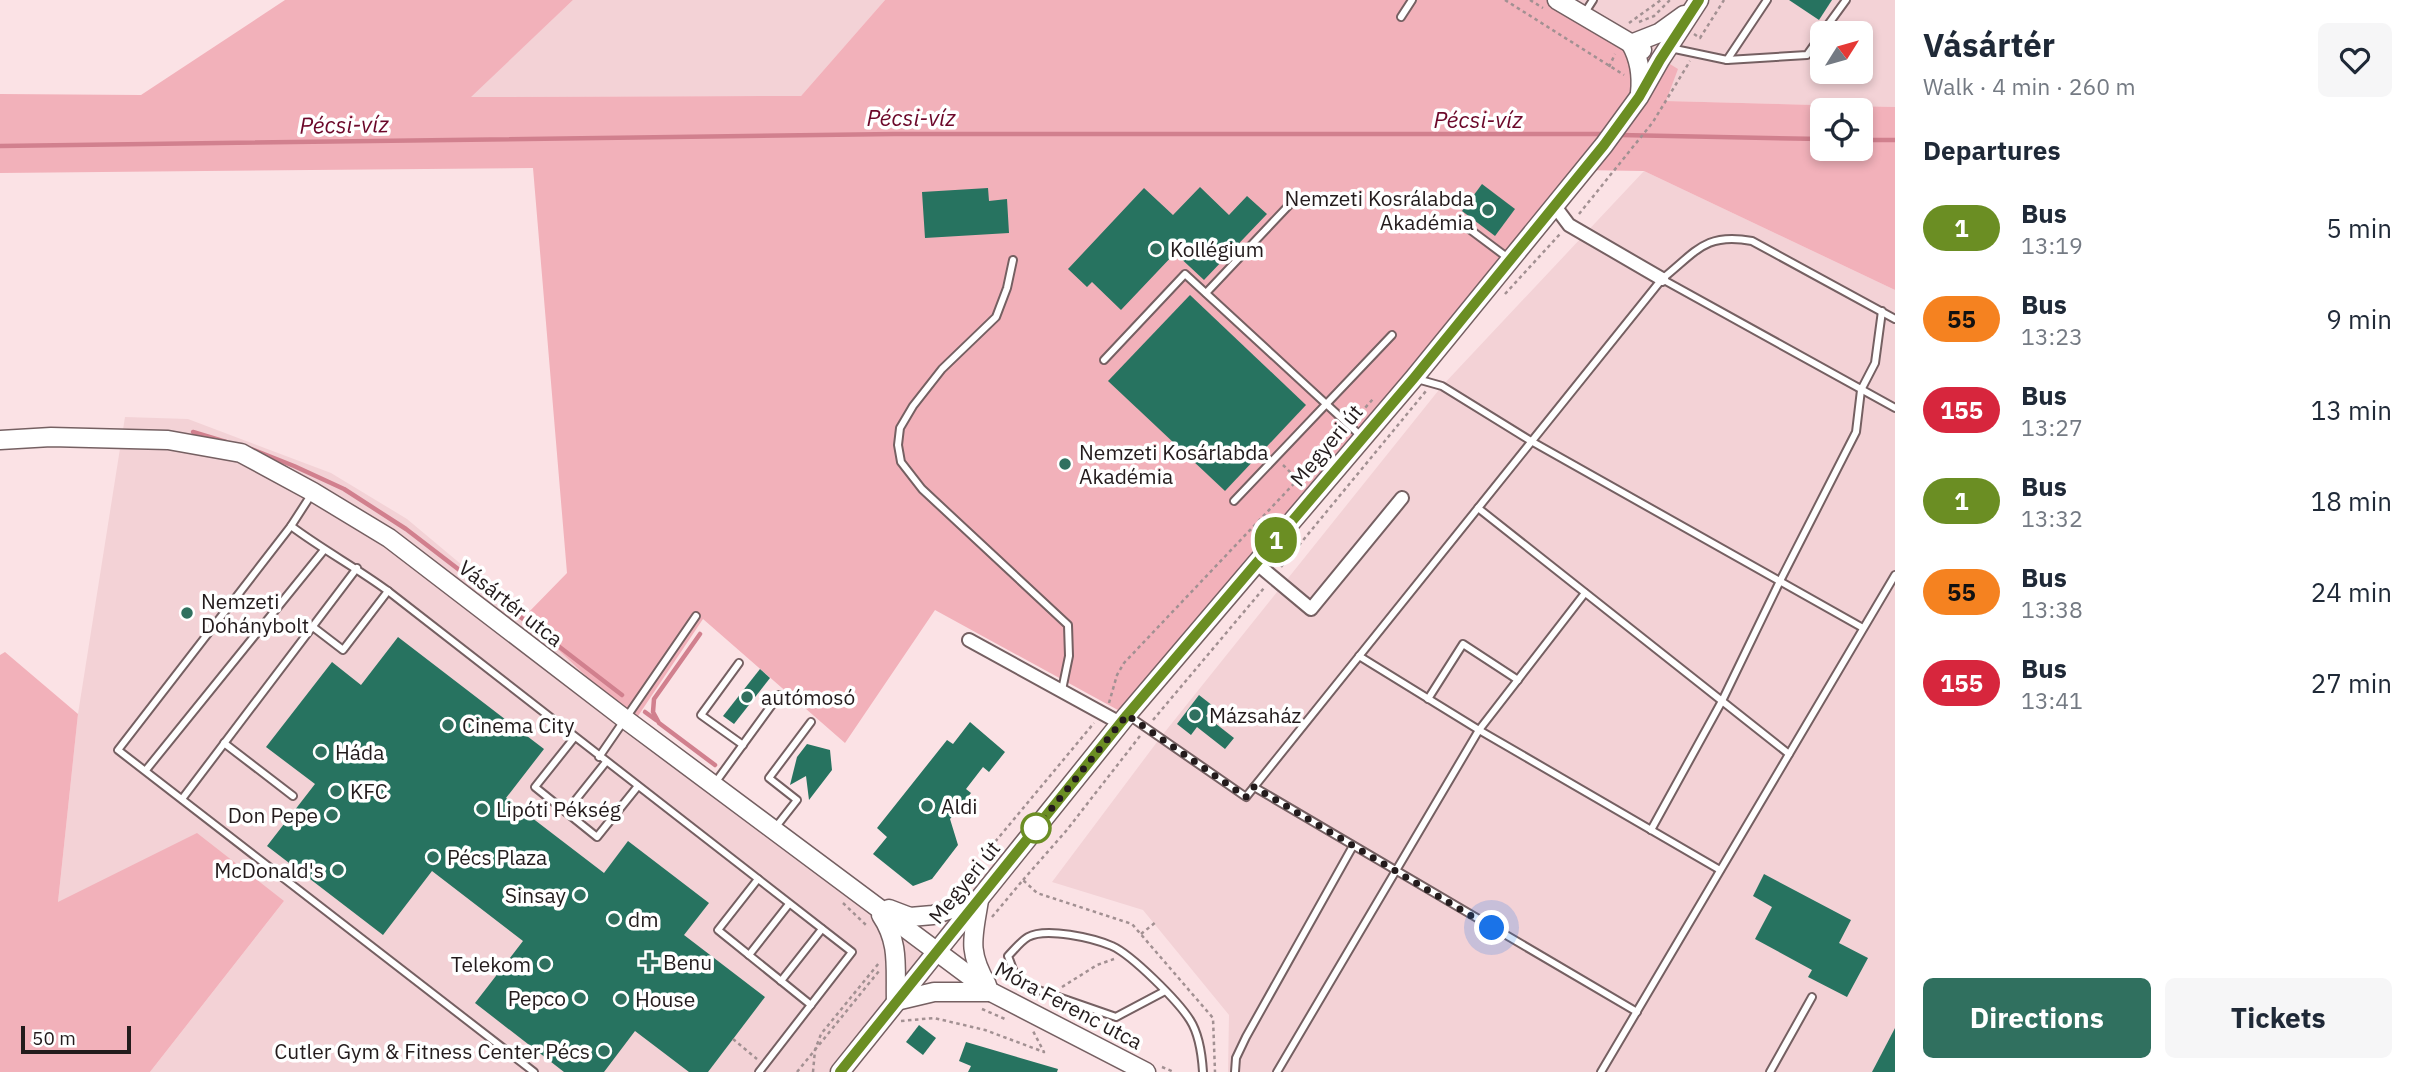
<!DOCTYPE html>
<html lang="en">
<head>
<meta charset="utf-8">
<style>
	body { margin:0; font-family:"IBM Plex Sans",sans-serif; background:#f6f6f7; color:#1f2937; height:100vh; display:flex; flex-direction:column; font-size:26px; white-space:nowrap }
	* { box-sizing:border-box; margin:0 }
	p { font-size:23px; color:#747a83 }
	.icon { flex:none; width:38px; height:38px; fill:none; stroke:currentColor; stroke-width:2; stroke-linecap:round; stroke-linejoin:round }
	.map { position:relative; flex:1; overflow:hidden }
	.panel { display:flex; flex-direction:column; background:#fff; width:525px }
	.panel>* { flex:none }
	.badge { padding:0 14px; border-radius:23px; font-size:24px; line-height:46px }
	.needle { width:46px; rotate:53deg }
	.fabs { position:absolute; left:1810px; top:21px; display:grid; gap:14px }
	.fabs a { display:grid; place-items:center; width:63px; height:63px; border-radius:10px; background:#fff; box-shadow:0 4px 10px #0003; font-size:35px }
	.scale { position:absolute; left:21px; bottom:18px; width:110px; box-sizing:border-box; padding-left:7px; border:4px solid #231b1c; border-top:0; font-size:19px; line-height:24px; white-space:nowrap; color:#231b1c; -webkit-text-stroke:5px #fff; paint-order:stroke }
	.you { position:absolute; width:35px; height:35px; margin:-18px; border:5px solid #fff; border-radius:50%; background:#1a73e8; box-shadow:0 0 0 10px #1a73e833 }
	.map>.badge { position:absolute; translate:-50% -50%; box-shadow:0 0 0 4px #fff }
	h2 { padding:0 28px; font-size:26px; line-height:63px }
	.round { display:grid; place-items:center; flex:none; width:74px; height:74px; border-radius:10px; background:#f6f6f7 }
	.summary { display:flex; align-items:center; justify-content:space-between; height:119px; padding:0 28px }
	h1 { font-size:33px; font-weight:800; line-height:52px }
	.primary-button { display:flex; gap:14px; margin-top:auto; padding:14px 28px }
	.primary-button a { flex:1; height:80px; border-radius:10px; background:#30705f; color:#fff; font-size:28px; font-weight:800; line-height:80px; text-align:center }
	.primary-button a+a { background:#f6f6f7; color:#1f2937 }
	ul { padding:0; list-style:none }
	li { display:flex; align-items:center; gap:21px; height:91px; padding:0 28px }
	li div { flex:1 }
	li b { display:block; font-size:26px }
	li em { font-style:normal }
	li .badge { min-width:77px; font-weight:700; text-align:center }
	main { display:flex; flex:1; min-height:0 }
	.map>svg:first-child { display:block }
	.built { fill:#f3d2d6; fill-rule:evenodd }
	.green { fill:#f2b1ba; fill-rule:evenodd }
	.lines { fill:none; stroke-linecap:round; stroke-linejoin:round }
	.stream { stroke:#d1808e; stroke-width:4.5 }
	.building { fill:#277360 }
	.lane-casing { stroke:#756062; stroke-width:10 }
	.street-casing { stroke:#756062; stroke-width:16 }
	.secondary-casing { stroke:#756062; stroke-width:21 }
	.path { stroke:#a29092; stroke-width:2.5; stroke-dasharray:3.5 3.5; stroke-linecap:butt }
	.lane { stroke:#fff; stroke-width:6 }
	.street { stroke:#fff; stroke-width:12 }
	.secondary { stroke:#fff; stroke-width:18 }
	.line-casing { stroke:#fff; stroke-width:16 }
	.line { stroke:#6b8e23; stroke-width:10 }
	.walk { stroke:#231b1c; stroke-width:7; stroke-dasharray:0 12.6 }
	.poi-dot { fill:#30705f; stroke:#fff; stroke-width:2.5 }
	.stop-dot { fill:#fff; stroke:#6b8e23; stroke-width:3.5 }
	.labels { text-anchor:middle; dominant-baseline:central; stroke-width:7; stroke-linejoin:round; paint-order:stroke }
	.poi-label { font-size:21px; fill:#231b1c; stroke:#fff; text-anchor:start }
	.street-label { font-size:21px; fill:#231b1c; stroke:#fff }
	.water-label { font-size:23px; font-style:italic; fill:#6c082a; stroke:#fff }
</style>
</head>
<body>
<main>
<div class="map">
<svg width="1895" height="1072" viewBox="0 0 1895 1072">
	<rect width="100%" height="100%" fill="#fbe2e5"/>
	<g class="built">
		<path d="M573 0H885L801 96 470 97Z"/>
		<path d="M1565 0H1895V107L1665 101ZM1822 33H1860V72H1822Z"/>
		<path d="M1644 171 1895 290V1072H1228L1229 1015 1143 910 1052 882 1160 738 1442 386Z"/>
		<path d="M125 417 188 419 331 473 407 519 524 617 634 722 935 955 838 1072H150L284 901 58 902 78 714Z"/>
	</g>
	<g class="green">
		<path d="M285 0H573L471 97 801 96 885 0H1565L1678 69 1666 101 1895 107V290L1644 171 1577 170 1127 715 935 610 845 743 703 619 634 722 524 617 567 573 533 168 0 173V94L141 95ZM1822 110H1860V149H1822Z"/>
		<path d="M5 652 78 714 58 902 197 833 284 901 150 1072H0V655Z"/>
	</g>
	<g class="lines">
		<g class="stream">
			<path d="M1620 135 1822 139"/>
			<path d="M1860 140H1895"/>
			<path d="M0 146 894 134H1604"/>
			<path d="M193 432 226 442"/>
			<path d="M251 449 294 466 344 489 406 529 622 695"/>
			<path d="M700 634 654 699 653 712 659 723 715 765"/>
			<path d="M645 712 656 720"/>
		</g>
	</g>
	<g class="building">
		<path d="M1789 0H1832L1819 20Z"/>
		<path d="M1482 184 1515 209 1495 236 1462 211Z"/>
		<path d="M1200 187 1229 215 1247 196 1267 214 1204 280 1175 253 1121 310 1092 282 1087 287 1068 269 1144 188 1173 215Z"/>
		<path d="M988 188 989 201 1007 199 1009 233 925 238 922 192Z"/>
		<path d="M1190 295 1306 405 1225 491 1108 381Z"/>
		<path d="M398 637 544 749 506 798 604 873 628 841 709 903 684 935 765 997 708 1072H689L635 1031 604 1072H564L475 1003 523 941 432 871 383 935 267 846 315 784 266 747 332 662 361 685Z"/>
		<path d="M760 669 770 678 734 724 723 716Z"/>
		<path d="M1199 695 1213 706 1206 716 1234 738 1225 749 1197 727 1191 735 1177 724Z"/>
		<path d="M970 722 1005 752 989 772 983 767 966 789 971 793 950 819 958 845 932 879 913 886 873 854 887 837 877 828 947 740 953 744Z"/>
		<path d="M807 744 830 750 832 770 809 800 806 776 790 785 797 757Z"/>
		<path d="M1764 874 1851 920 1839 943 1868 958 1847 997 1808 977 1812 970 1755 939 1772 907 1753 896Z"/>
		<path d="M919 1025 936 1038 923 1055 906 1042Z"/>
		<path d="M1895 1028V1072H1872Z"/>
		<path d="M966 1042 1058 1069 1057 1072H968L971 1066 959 1061Z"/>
	</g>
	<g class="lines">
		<g class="lane-casing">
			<g id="lane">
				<path d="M1584 14 1593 0"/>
				<path d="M1401 17 1412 0"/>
				<path d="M1822 33 1846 0"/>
				<path d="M1670 48 1727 60 1767 0"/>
				<path d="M1727 60 1807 55 1822 34"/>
				<path d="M1460 222 1508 258"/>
				<path d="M1013 260 1007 288 996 317 942 369 913 406 900 428 898 445 901 462 922 489 1068 625 1069 656 1062 690"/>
				<path d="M1662 279C1696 252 1705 232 1752 241L1895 319"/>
				<path d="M1206 293 1291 203"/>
				<path d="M1104 360 1185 274 1362 437"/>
				<path d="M1417 379 1442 386 1531 441 1863 628"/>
				<path d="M313 492 291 526 118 750 534 1072"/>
				<path d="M1234 501 1392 335"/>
				<path d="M1478 508 1789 754"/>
				<path d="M291 526C323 550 357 568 388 591L852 952 759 1072"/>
				<path d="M313 627 343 650 388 591"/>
				<path d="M1359 656 1479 730 1720 870"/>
				<path d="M739 663 701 715 743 745"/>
				<path d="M1428 699 1463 644 1518 680"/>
				<path d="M1129 716 1246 797 1662 279 1895 408"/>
				<path d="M574 738 535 787 597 837 638 786"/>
				<path d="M224 743 293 796"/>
				<path d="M599 757 696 616"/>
				<path d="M146 770 324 550"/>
				<path d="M715 783 779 695"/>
				<path d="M1254 787 1637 1012"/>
				<path d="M182 799 357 568"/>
				<path d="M566 812 606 762"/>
				<path d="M775 828 797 800 769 778 811 722"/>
				<path d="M1651 830 1722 701 1780 581 1856 432 1861 390 1875 363 1882 311"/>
				<path d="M758 879 718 930 811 1005"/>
				<path d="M749 955 789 904"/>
				<path d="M781 981 822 929"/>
				<path d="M1165 991 1116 1017 1018 983 1008 956C1014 950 1021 941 1028 937 1046 927 1093 938 1112 946 1132 955 1178 1001 1190 1020 1199 1034 1202 1056 1203 1072"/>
				<path d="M1235 1072 1236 1058 1246 1037 1353 846"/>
				<path d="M1277 1072 1479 730 1585 593"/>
				<path d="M1601 1072 1895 575"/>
				<path d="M1770 1072 1812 997"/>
			</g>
		</g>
		<g class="street-casing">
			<g id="street">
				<path d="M1554 205 1569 225 1662 279"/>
				<path d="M1256 563 1311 609 1402 498"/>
				<path d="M969 640 1120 723"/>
			</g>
		</g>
		<g class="secondary-casing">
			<g id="secondary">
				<path d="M1557 0 1642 50"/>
				<path d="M1640 93C1642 75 1640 60 1631 44L1659 33 1684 15"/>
				<path d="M0 440 51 437 168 440 241 453 313 492 389 538 625 719 991 992 1146 1072"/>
				<path d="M889 909 910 917 933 915 979 900C973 938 967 950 987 985"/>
				<path d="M881 915C900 943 895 968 896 1001"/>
				<path d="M896 1001 934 992H991"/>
				<path d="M840 1072 1127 715 1414 378 1604 145 1639 97 1660 60 1699 0"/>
			</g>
		</g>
		<g class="path">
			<path d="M1505 0 1624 75"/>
			<path d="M1530 0 1543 8"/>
			<path d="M1639 22 1654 16 1670 0"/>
			<path d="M1629 23 1661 0"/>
			<path d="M1694 34 1700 38 1724 0"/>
			<path d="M1609 67 1615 54"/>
			<path d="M1579 214 1653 122 1690 61"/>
			<path d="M1505 294 1560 234"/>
			<path d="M1356 418 1373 399"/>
			<path d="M1283 465 1298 480"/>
			<path d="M1281 567 1426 391"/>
			<path d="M1109 703 1117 675 1124 663 1342 433"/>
			<path d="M1153 720 1264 588"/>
			<path d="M1023 880 1066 831 1140 736"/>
			<path d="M955 890 1094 723"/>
			<path d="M843 903 866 925"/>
			<path d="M992 917 1023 880 1037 893 1132 924 1213 1018 1215 1072"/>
			<path d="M1141 934 1156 922"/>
			<path d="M1062 987 1097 965 1114 959"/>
			<path d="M982 1009 1005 1019"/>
			<path d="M901 1021 934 1018 985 1030 1044 1052 1033 1031"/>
			<path d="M733 1039 757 1059"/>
			<path d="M1162 1067 1174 1072"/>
			<path d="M797 1072 879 971"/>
			<path d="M813 1072 815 1050 821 1034 879 963"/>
		</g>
		<use href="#lane" class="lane"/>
		<use href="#street" class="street"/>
		<use href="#secondary" class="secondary"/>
	</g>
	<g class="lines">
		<g class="line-casing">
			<path id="line" d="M840 1072 1127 715 1414 378 1604 145 1639 97 1660 60 1699 0"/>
		</g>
		<use href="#line" class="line"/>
		<path class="walk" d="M1036 828 1127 715 1246 797 1254 787 1492 928"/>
	</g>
	<g class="poi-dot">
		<circle cx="1488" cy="210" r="7"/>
		<circle cx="1156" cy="249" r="7"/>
		<circle cx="1065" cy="464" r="7"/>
		<circle cx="187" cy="613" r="7"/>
		<circle cx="747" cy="697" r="7"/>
		<circle cx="1195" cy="715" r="7"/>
		<circle cx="448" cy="725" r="7"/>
		<circle cx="321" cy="752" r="7"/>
		<circle cx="336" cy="791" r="7"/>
		<circle cx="927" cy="806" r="7"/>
		<circle cx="482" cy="809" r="7"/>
		<circle cx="332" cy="815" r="7"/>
		<circle cx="433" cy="857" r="7"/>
		<circle cx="338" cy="870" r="7"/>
		<circle cx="580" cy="895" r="7"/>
		<circle cx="614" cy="919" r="7"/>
		<path d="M645.5 951.5h7v7h7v7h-7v7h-7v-7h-7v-7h7z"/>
		<circle cx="545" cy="964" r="7"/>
		<circle cx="580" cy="998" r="7"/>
		<circle cx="621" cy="999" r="7"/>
		<circle cx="604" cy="1051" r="7"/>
	</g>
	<circle class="stop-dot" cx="1036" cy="828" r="14"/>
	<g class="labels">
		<g class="poi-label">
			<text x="1474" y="198" text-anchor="end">Nemzeti Kosrálabda<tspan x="1474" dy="24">Akadémia</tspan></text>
			<text x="1170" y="249">Kollégium</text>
			<text x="1079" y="452">Nemzeti Kosárlabda<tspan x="1079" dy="24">Akadémia</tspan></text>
			<text x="201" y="601">Nemzeti<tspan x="201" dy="24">Dohánybolt</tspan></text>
			<text x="761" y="697">autómosó</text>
			<text x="1209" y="715">Mázsaház</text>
			<text x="462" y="725">Cinema City</text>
			<text x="335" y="752">Háda</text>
			<text x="350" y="791">KFC</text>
			<text x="941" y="806">Aldi</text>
			<text x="496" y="809">Lipóti Pékség</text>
			<text x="318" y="815" text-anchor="end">Don Pepe</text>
			<text x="447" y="857">Pécs Plaza</text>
			<text x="324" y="870" text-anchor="end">McDonald's</text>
			<text x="566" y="895" text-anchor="end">Sinsay</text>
			<text x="628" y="919">dm</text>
			<text x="663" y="962">Benu</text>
			<text x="531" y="964" text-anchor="end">Telekom</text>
			<text x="566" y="998" text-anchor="end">Pepco</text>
			<text x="635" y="999">House</text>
			<text x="590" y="1051" text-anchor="end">Cutler Gym &amp; Fitness Center Pécs</text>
		</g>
		<g class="street-label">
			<text transform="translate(1326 445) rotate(-50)">Megyeri út</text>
			<text transform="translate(511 603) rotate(38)">Vásártér utca</text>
			<text transform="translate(964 882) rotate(-51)">Megyeri út</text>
			<text transform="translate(1069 1005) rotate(28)">Móra Ferenc utca</text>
		</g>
		<g class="water-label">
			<text x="911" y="117">Pécsi-víz</text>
			<text x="1478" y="119">Pécsi-víz</text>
			<text transform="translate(344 124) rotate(-1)">Pécsi-víz</text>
		</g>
	</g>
</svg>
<div class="fabs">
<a><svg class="needle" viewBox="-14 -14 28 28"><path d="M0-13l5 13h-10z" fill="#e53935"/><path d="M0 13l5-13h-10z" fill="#747a83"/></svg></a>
<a><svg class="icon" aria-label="locate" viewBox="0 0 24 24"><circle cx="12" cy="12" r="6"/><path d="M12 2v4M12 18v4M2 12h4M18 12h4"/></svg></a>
</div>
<div class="scale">50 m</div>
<div class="you" style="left:1492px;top:928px"></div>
<b class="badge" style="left:1276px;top:540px;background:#6b8e23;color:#fff">1</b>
</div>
<section class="panel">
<div class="summary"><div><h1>Vásártér</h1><p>Walk · 4 min · 260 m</p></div><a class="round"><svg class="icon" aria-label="heart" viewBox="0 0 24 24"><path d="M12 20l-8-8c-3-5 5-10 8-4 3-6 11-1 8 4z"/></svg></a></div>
<h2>Departures</h2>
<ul>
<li><span class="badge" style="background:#6b8e23;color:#fff">1</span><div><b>Bus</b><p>13:19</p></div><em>5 min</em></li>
<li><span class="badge" style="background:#f58220;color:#111">55</span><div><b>Bus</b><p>13:23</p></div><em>9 min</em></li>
<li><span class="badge" style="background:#d7263d;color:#fff">155</span><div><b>Bus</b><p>13:27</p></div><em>13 min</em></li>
<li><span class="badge" style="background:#6b8e23;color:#fff">1</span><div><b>Bus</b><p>13:32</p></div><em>18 min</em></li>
<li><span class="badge" style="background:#f58220;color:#111">55</span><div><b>Bus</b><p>13:38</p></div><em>24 min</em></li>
<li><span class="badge" style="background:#d7263d;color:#fff">155</span><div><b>Bus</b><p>13:41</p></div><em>27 min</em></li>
</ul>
<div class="primary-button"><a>Directions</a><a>Tickets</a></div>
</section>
</main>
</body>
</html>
